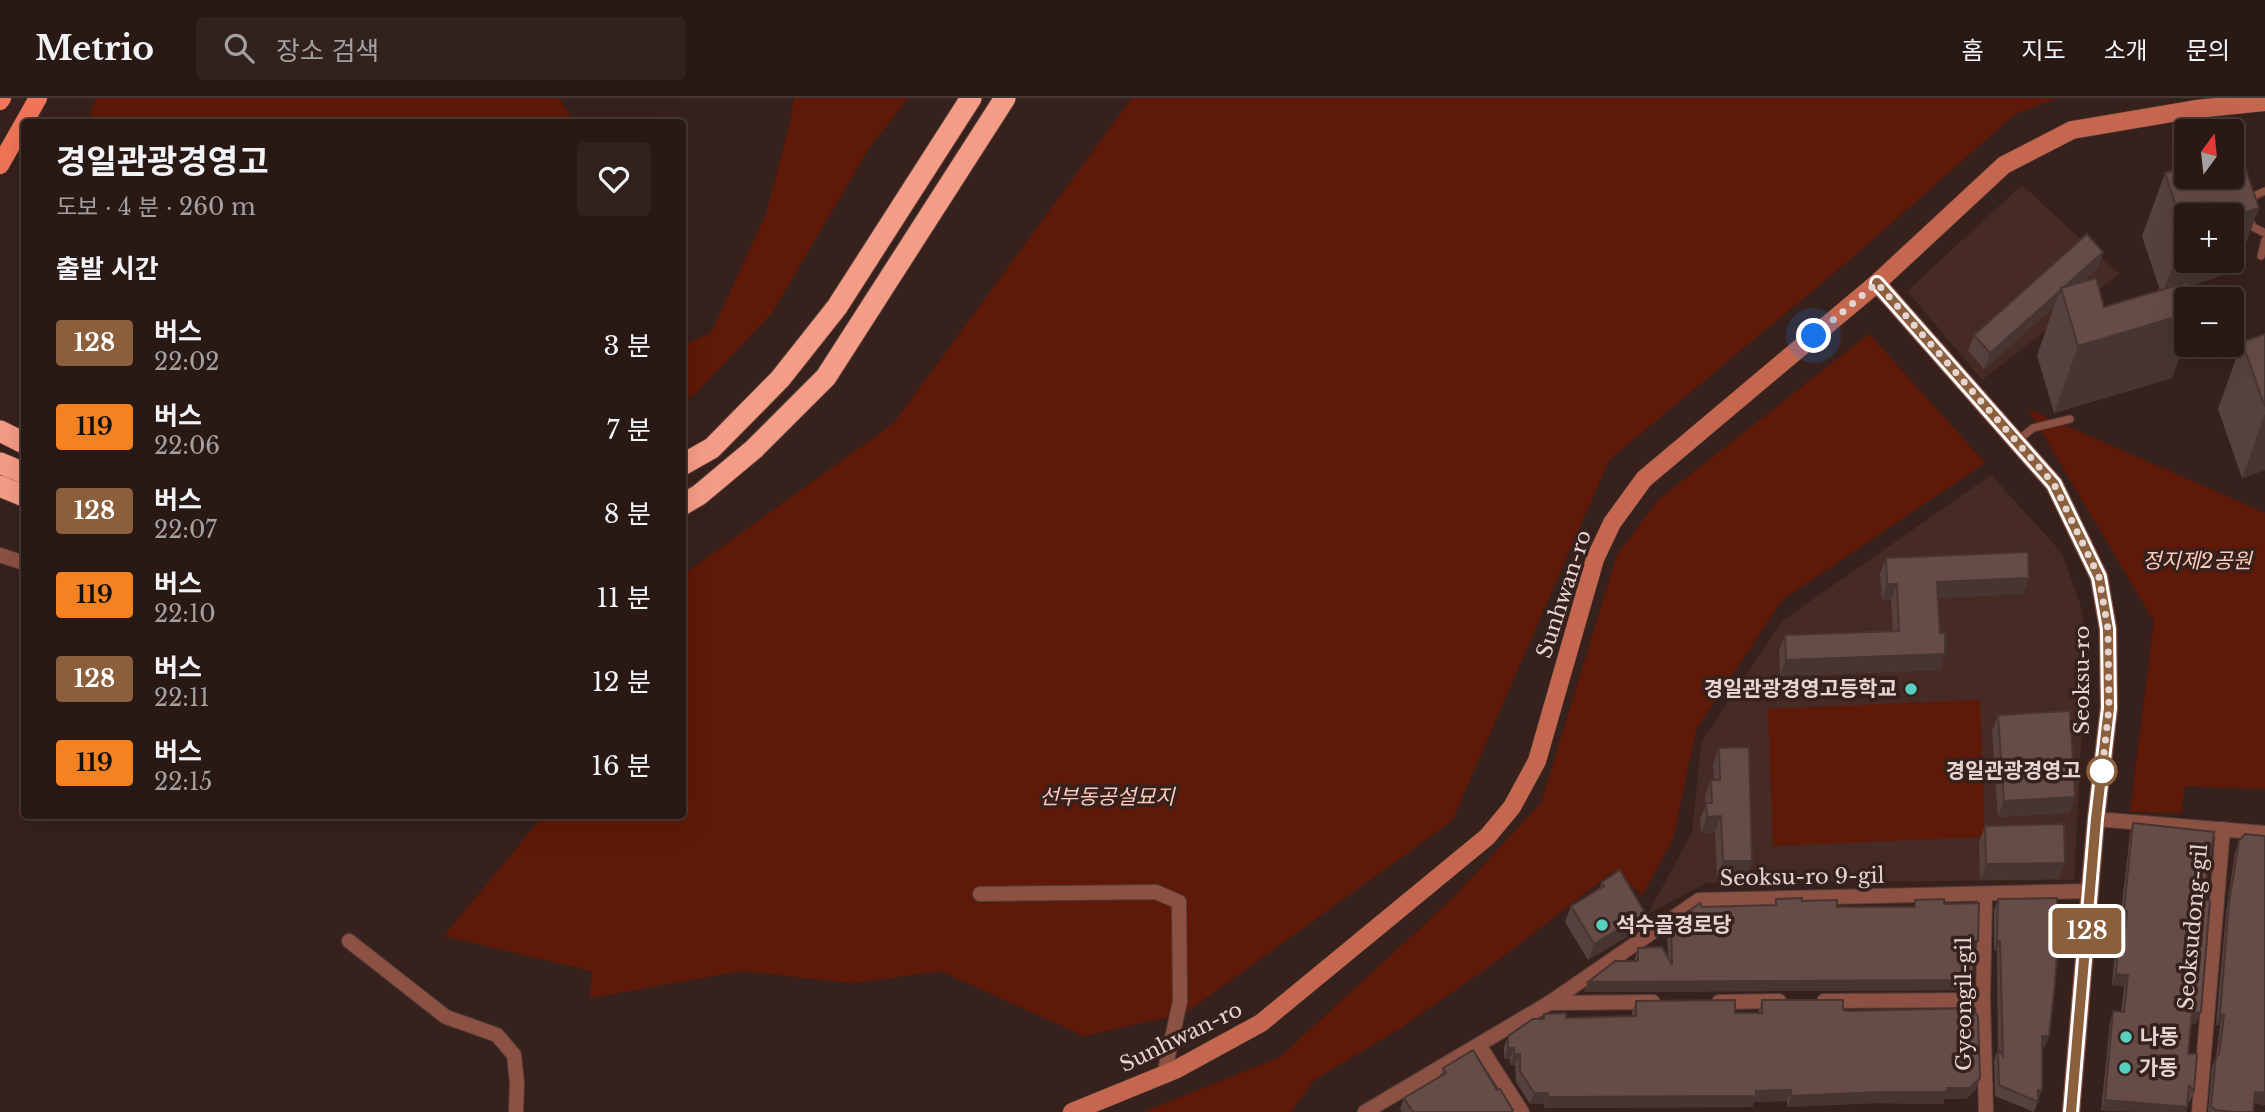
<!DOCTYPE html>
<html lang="ko">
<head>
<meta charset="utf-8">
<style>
	body { margin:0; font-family:"Libre Baskerville","Noto Sans KR",serif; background:#31221e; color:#f1f3f6; height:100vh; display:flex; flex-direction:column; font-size:26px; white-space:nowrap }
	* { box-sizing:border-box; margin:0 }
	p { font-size:23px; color:#a5a0a0 }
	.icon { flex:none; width:38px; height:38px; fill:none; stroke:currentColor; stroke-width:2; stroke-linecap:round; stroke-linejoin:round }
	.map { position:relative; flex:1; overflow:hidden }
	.sheet { position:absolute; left:21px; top:21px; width:665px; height:700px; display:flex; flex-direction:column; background:#291915; border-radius:7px; box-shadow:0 7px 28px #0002,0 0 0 2px #453834 }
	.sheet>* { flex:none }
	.badge { padding:0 14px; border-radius:5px; font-size:24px; line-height:46px }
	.needle { width:46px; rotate:15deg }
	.controls { position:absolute; left:2174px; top:21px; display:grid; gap:14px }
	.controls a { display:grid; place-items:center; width:70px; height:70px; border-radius:7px; background:#291915; box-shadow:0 7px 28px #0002,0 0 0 2px #453834; font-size:35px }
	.you { position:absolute; width:35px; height:35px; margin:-18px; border:5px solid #fff; border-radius:50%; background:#1a73e8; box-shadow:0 0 0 10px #1a73e833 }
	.map>.badge { position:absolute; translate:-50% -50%; box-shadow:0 0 0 4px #fff }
	h2 { padding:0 35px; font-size:26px; line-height:63px }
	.round { display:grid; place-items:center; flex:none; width:74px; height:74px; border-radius:7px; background:#31221e }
	.head { display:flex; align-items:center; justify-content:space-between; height:119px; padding:0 35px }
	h1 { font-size:33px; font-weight:700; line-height:52px }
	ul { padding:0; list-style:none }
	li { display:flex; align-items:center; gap:21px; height:84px; padding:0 35px }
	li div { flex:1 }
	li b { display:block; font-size:26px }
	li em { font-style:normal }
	li .badge { min-width:77px; font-weight:700; text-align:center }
	header { display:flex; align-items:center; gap:42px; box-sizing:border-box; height:98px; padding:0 35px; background:#291915; border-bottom:2px solid #453834 }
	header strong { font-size:33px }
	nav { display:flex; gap:38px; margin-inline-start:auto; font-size:24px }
	.search { width:490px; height:63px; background:#31221e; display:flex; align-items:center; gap:18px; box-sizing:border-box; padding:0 24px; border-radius:7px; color:#a5a0a0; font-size:26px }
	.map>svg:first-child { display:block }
	.built { fill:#462a24 }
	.green { fill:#5f1908 }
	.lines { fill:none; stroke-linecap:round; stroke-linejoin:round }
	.service-casing { stroke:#533e39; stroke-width:9 }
	.minor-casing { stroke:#533e39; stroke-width:16 }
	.tertiary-casing { stroke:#533e39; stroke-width:19 }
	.secondary-casing { stroke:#533e39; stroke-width:19 }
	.primary-casing { stroke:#533e39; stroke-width:19 }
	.motorway-casing { stroke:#533e39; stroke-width:23 }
	.service { stroke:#8d5143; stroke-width:7 }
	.minor { stroke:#8d5143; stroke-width:14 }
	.tertiary { stroke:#8d5143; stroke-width:18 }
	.secondary { stroke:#c5664f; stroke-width:18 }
	.primary { stroke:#f17558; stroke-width:18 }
	.motorway { stroke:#f59c86; stroke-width:21 }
	.wall { fill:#57413c }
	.shaded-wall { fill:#473531 }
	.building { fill:#654c46; stroke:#473531; stroke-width:2 }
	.line-casing { stroke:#fff; stroke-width:16 }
	.line { stroke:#8b5e3c; stroke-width:10 }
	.walk { stroke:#e4d5d1; stroke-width:7; stroke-dasharray:0 12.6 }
	.poi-dot { fill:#58cec0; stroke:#37211c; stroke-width:2.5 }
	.stop-dot { fill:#fff; stroke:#8b5e3c; stroke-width:3.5 }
	.labels { text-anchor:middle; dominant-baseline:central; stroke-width:7; stroke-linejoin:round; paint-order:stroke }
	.park-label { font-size:21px; font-style:italic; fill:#fecabd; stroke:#37211c }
	.street-label { font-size:21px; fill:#e4d5d1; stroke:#37211c }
	.poi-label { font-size:21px; font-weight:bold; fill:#e4d5d1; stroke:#37211c; text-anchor:start }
	.stop-label { font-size:21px; font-weight:bold; fill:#e4d5d1; stroke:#37211c; text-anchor:end }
</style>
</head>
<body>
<header>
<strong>Metrio</strong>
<div class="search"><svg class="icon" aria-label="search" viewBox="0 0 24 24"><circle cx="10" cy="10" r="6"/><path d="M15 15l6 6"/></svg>장소 검색</div>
<nav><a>홈</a><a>지도</a><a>소개</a><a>문의</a></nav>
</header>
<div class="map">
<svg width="2265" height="1014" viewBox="0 0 2265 1014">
	<rect width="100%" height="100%" fill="#37211c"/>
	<g class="built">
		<path d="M2022 87 2119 176 1982 282 1907 193Z"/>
		<path d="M1991 377 2062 455 2080 506 2087 536 2074 782 1707 785 1648 816 1692 734 1701 645 1782 523Z"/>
	</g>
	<g class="green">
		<path d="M96 0H559L574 24H87Z"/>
		<path d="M794 0H908L869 50 772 215 695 296 683 302V247L711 235 766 116 790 24Z"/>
		<path d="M1132 0H2058L2015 16 1852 160 1609 362 1452 723 1185 915 1084 938 941 873 853 885 742 873 590 900 592 873 444 838 543 718H682L683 477 894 325Z"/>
		<path d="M1869 236 1985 365 1782 502 1696 632 1673 741 1642 797 1614 773 1501 860 1402 929 1314 982 1291 1014H1144L1280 959 1451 802 1541 705 1617 457 1658 402Z"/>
		<path d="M2028 311 2265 415V691L2185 688 2181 715 2130 714 2154 523Z"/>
		<path d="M1980 602 1985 739 1773 748 1768 611Z"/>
	</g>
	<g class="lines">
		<g class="service-casing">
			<g id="service">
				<path d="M2250 105 2256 97 2265 93"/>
				<path d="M2248 119 2253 129 2265 135"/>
				<path d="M2261 158 2265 142"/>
				<path d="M2017 343 2033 330 2070 321"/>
			</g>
		</g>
		<g class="minor-casing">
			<g id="minor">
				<path d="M0 457 24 465"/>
				<path d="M2096 721 2265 735"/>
				<path d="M980 796 1156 794 1179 804 1180 903 1164 977"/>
				<path d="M1985 797 1983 902 1986 1014"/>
				<path d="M349 843 446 919 497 937 514 957 517 985 516 1014"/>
				<path d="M1824 903 1983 902"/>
				<path d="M1719 904 1779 903"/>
				<path d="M1549 905 1653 904"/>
				<path d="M1479 947 1522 1014"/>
				<path d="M1365 1014 1549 905 1699 802 2091 793"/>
				<path d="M2199 1014 2223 731"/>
			</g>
		</g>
		<g class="tertiary-casing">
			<path id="tertiary" d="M1877 185 2054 386 2099 479 2108 531 2109 610 2096 721 2071 1014"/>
		</g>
		<g class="secondary-casing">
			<path id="secondary" d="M1072 1014 1175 972 1261 925 1487 739 1512 709 1537 663 1595 461 1612 425 1644 381 1877 185 2004 67 2072 32 2196 11 2265 4"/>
		</g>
		<g class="primary-casing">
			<g id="primary">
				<path d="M0 3 2 0"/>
				<path d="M0 67 38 0"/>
			</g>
		</g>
		<g class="motorway-casing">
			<g id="motorway">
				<path d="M0 333 24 345"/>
				<path d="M0 365 24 375"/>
				<path d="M682 367 712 350 780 281 837 209 971 0"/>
				<path d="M0 388 24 398"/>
				<path d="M682 407 699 397 754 351 826 279 1005 0"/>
			</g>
		</g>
		<use href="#service" class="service"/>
		<use href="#minor" class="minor"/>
		<use href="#tertiary" class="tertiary"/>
		<use href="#secondary" class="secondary"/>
		<use href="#primary" class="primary"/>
		<use href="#motorway" class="motorway"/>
	</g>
	<g class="wall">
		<path d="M2165 75 2236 173 2189 188 2186 201V241L2172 280 2054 315 2037 257 2054 209 1984 271 1968 253 1974 237 2103 154 2098 170 2082 184 2104 209 2160 193 2142 138Z"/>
		<path d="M2265 236V372L2242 380 2218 311 2242 244Z"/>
		<path d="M1886 460 2029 480 2023 496 1938 500 1940 535 1945 556 1940 572 1780 578 1779 553 1785 537 1893 533 1891 502H1882L1880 476Z"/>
		<path d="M1998 617 2075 699 2069 715 1998 719 1992 633Z"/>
		<path d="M1719 650 1752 763 1746 779H1717L1715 734 1701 735 1700 721 1706 707 1705 698 1711 682H1714L1713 666Z"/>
		<path d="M2133 725 2208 767 2204 802 2197 925 2191 926 2188 956 2194 993 2190 1004 2188 1002 2186 1014 2101 1013 2110 924 2113 913 2121 914 2124 888 2112 887 2114 863 2118 852H2120L2123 823H2120L2130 736Z"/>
		<path d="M1985 728 2065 765 2059 781 1980 782 1979 744Z"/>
		<path d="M2265 738V1007L2254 1005 2253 1014H2208L2212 969 2216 959 2220 927H2216L2226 815 2235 754 2239 743Z"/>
		<path d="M1602 784 1640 831 1588 862 1565 824 1571 808 1599 791Z"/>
		<path d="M1776 801 1802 803 1837 809H1913L1915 802 1944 806 1974 854 1970 892 1584 894 1588 884 1634 863 1638 850 1668 860 1667 835 1671 825 1675 824 1676 822 1702 809 1774 807Z"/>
		<path d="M1998 801 2049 938 2045 949H2042V992L2034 1014 1995 998 1994 962 1998 951 1997 853H1994V812Z"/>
		<path d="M1762 902 1843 912 1976 991 1966 1001H1944L1943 1006 1876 1005 1787 1009V1003L1754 1004 1752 1009 1544 1010V1006H1530L1516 984 1515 967H1510V961H1504V949L1508 938 1542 921 1544 916 1566 920 1632 918V914L1636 903 1735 915H1758Z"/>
		<path d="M1443 970 1497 992 1512 1014H1402L1400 1011 1404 1000 1440 978Z"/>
	</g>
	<g class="shaded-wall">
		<path d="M2259 110 2236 173 2162 197 2185 135 2186 134V163H2231V119Z"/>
		<path d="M2103 154 2098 170 2064 200 2062 192Z"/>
		<path d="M2060 193 2054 209 1984 271 1990 255Z"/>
		<path d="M2186 216V241L2172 280 2054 315 2078 248Z"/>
		<path d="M2265 316V372L2242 380Z"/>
		<path d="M2029 480 2023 496 1932 500 1937 484Z"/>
		<path d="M1887 486H1897L1891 502H1882Z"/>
		<path d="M1945 556 1940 572 1780 578 1786 562Z"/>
		<path d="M2075 699 2069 715 1998 719 2004 703Z"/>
		<path d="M1721 718 1715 734 1701 735 1707 719Z"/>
		<path d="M1723 763H1752L1746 779H1717Z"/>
		<path d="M2065 765 2059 781 1980 782 1986 766Z"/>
		<path d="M2124 812 2127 813 2123 823H2120Z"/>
		<path d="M1645 815 1640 831 1588 862 1594 846Z"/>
		<path d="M1974 843H1978L1974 854Z"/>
		<path d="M1997 843H2000L1997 853H1994Z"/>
		<path d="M2116 876 2128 877 2124 888 2112 887Z"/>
		<path d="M1973 882 1970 892 1584 894 1588 884Z"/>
		<path d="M2201 914 2197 925 2188 927 2192 916Z"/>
		<path d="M2220 916 2224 917 2220 927H2216Z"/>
		<path d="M2042 938H2049L2045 949H2038Z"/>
		<path d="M1508 950H1514L1510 961H1504Z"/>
		<path d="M1514 956H1520L1515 967H1510Z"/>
		<path d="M1980 980 1976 991 1966 1001H1944L1943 1006 1876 1005 1787 1009 1791 998 1947 990Z"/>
		<path d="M1791 992 1787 1003 1754 1004 1752 1009 1544 1010 1548 999Z"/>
		<path d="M2038 992H2042L2038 1003H2034Z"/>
		<path d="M2255 994 2265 995V1007L2251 1005Z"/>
		<path d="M1534 995H1548L1544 1006H1530Z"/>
		<path d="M2105 1002 2187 1009 2186 1014 2101 1013Z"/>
	</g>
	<g class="building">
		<path d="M2239 51 2259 110 2231 119V117H2186V134L2185 135 2165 75 2186 68V79H2231V53Z"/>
		<path d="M2087 136 2103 154 2064 189 2061 190 2060 193 1990 255 1974 237Z"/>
		<path d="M2096 180 2104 209 2188 184 2192 201H2186V216L2078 248 2061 190Z"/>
		<path d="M2265 236V309L2242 244Z"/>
		<path d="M2028 454 2029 480 1937 484 1940 535H1945V556L1786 562 1785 537 1899 533 1897 486H1887L1886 460Z"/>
		<path d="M2070 613 2075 699 2004 703 1998 617Z"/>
		<path d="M1749 649 1752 763H1723L1721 718 1707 719 1706 705H1712L1711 682H1720L1719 650Z"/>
		<path d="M2133 725 2214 734 2211 757H2209L2204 802 2210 803 2201 914 2192 916 2188 956H2197L2194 993 2189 988 2187 1009 2105 1002 2113 913 2124 914 2128 877 2116 876 2118 852H2123L2127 813 2124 812Z"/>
		<path d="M2064 726 2065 765 1986 766 1985 728Z"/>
		<path d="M2245 736 2265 738V995L2255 994 2253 1014H2233L2215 1012 2211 1008 2216 959 2219 957 2224 917 2220 916 2229 805 2239 743Z"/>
		<path d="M1620 772 1645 815 1594 846 1571 808 1604 788 1602 784Z"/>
		<path d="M1802 800V803L1837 802V809H1915V802L1944 801V806L1979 805 1978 843H1974L1973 882 1588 884 1615 863H1638V850L1662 849 1672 867 1671 825 1676 824V822L1700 805 1702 809 1776 807V801Z"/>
		<path d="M2057 800 2058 844 2055 884 2049 938H2042V992H2038V1004L1999 987 1998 951 2003 958 2000 843H1997L1998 801Z"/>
		<path d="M1735 902V915H1762V902H1843V912L1849 913 1973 910 1978 919 1980 980 1970 990H1947V994H1880L1791 998V992L1756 993V998L1548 999V995H1534L1520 973V956H1514V950H1508V938L1533 921H1544V916L1566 915V920L1636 918V903Z"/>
		<path d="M1473 952 1497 992 1500 991 1513 1012 1510 1014H1413L1404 1000 1446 975 1443 970Z"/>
	</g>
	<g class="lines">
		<g class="line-casing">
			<path id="line" d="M1877 185 2054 386 2099 479 2108 531 2109 610 2096 721 2071 1014"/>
		</g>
		<use href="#line" class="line"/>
		<path class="walk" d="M1814 238 1877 185 2054 386 2099 479 2108 531 2109 610 2102 673"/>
	</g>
	<g class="poi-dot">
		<circle cx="1911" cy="591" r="7"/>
		<circle cx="1602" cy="827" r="7"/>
		<circle cx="2126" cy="939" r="7"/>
		<circle cx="2125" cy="970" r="7"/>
	</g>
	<circle class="stop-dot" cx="2102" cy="673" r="14"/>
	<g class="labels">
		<g class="park-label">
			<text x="2197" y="463">정지제2공원</text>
			<text x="1107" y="699">선부동공설묘지</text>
		</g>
		<g class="street-label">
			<text transform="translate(1564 496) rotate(-72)">Sunhwan-ro</text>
			<text transform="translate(2082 582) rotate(-90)">Seoksu-ro</text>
			<text transform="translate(1802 779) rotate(-1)">Seoksu-ro 9-gil</text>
			<text transform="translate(2193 829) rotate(-85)">Seoksudong-gil</text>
			<text transform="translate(1964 906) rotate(-90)">Gyeongil-gil</text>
			<text transform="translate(1181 939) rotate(-26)">Sunhwan-ro</text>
		</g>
		<g class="poi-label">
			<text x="1897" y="591" text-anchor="end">경일관광경영고등학교</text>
			<text x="1616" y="827">석수골경로당</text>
			<text x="2140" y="939">나동</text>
			<text x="2139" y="970">가동</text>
		</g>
		<g class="stop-label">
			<text x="2081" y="673">경일관광경영고</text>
		</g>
	</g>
</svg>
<div class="controls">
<a><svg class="needle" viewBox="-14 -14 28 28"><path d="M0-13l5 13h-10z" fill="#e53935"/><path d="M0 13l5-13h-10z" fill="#a5a0a0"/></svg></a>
<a>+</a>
<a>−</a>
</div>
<div class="you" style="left:1814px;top:238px"></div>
<b class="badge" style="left:2087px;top:833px;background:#8b5e3c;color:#fff">128</b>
<section class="sheet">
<div class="head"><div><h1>경일관광경영고</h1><p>도보 · 4 분 · 260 m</p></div><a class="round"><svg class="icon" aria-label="heart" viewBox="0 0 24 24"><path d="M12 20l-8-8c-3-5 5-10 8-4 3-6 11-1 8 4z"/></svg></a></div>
<h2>출발 시간</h2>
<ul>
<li><span class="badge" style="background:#8b5e3c;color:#fff">128</span><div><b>버스</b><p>22:02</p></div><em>3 분</em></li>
<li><span class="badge" style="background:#f58220;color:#111">119</span><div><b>버스</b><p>22:06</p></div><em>7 분</em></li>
<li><span class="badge" style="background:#8b5e3c;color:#fff">128</span><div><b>버스</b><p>22:07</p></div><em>8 분</em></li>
<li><span class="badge" style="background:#f58220;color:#111">119</span><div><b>버스</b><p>22:10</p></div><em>11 분</em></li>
<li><span class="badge" style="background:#8b5e3c;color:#fff">128</span><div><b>버스</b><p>22:11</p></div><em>12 분</em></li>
<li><span class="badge" style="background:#f58220;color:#111">119</span><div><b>버스</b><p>22:15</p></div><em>16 분</em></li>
</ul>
</section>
</div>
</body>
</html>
